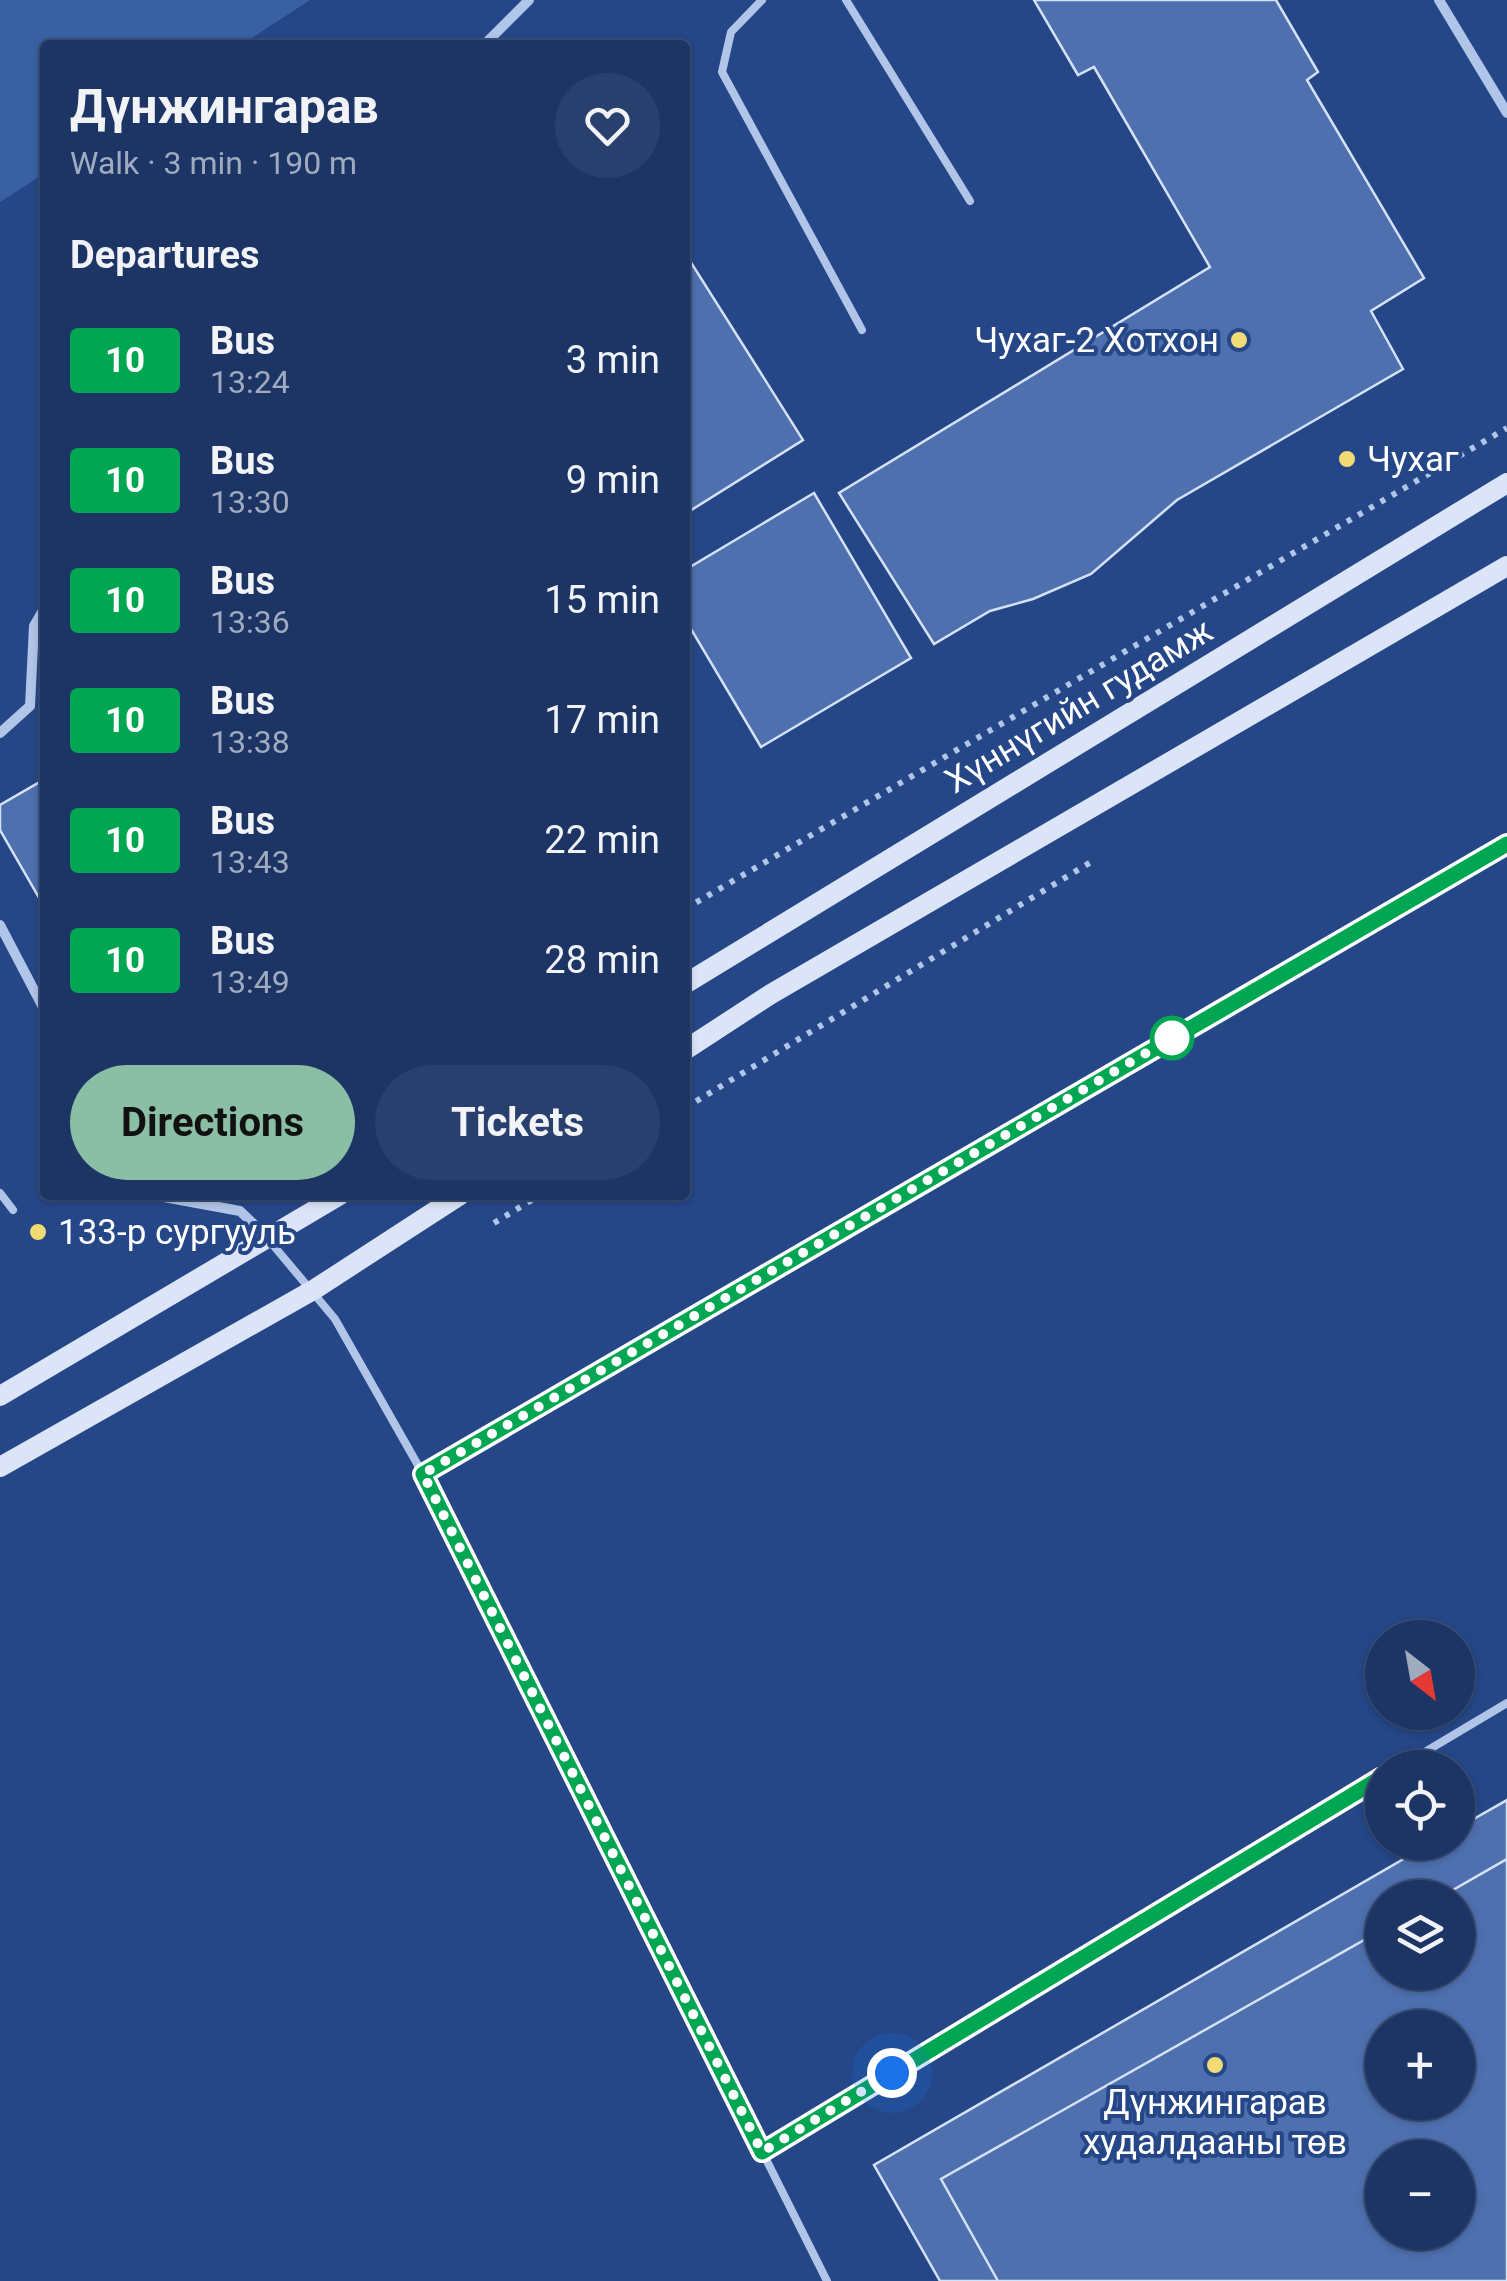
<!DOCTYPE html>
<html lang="en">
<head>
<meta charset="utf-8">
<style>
	body { margin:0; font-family:Roboto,sans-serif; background:#29406e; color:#f1f3f6; height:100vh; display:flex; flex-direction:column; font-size:38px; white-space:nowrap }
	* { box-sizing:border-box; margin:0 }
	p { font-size:32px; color:#a0abbf }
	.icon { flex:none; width:55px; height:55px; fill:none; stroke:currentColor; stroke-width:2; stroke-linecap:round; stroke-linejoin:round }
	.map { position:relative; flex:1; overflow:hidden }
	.sheet { position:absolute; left:40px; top:40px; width:650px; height:1160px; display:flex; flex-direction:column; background:#1c3565; border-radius:10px; box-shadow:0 2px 8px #0004,0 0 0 2px #3a5079 }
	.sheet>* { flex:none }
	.badge { padding:0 20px; border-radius:8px; font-size:35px; line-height:65px }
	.needle { width:65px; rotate:149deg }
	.buttons { position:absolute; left:1365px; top:1620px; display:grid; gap:20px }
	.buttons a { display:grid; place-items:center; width:110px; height:110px; border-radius:50%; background:#1c3565; box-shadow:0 2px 8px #0004,0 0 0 2px #3a5079; font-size:50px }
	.you { position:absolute; width:50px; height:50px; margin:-25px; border:8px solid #fff; border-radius:50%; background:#1a73e8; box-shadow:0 0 0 15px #1a73e833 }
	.map>.badge { position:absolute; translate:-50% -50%; box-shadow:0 0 0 5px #fff }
	h2 { padding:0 30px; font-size:38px; line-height:90px }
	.round { display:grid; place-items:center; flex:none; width:105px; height:105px; border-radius:52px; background:#29406e }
	.summary { display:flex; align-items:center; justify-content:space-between; height:170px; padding:0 30px }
	h1 { font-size:48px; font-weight:700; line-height:75px }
	.button { display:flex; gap:20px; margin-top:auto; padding:20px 30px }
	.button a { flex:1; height:115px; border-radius:60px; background:#8abfa5; color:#111; font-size:40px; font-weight:700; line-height:115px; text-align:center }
	.button a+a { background:#29406e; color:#f1f3f6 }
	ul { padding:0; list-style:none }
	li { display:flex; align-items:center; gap:30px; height:120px; padding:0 30px }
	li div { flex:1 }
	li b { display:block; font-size:38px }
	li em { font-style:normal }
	li .badge { min-width:110px; font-weight:700; text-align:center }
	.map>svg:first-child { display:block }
	.green { fill:#3a60a4 }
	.building { fill:#4e70af; stroke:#d5e1f7; stroke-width:2.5; fill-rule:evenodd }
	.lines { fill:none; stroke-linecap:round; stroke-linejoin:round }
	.path { stroke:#b1c5e9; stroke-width:6; stroke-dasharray:5 8; stroke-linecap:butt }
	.service { stroke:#b1c5e9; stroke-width:8 }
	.minor { stroke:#b1c5e9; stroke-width:10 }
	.secondary { stroke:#dbe5f7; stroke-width:20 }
	.line-casing { stroke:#fff; stroke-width:22 }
	.line { stroke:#00a651; stroke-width:15 }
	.walk { stroke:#fff; stroke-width:10; stroke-dasharray:0 18 }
	.poi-dot { fill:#f2da75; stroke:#254787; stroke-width:4 }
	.stop-dot { fill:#fff; stroke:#00a651; stroke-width:5 }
	.labels { text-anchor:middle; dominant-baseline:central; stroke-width:8; stroke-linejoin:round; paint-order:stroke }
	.poi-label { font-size:35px; fill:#fff; stroke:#254787; text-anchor:start }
	.street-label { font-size:35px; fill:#fff; stroke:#254787 }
</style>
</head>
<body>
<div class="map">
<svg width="1507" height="2281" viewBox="0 0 1507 2281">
	<rect width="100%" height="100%" fill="#254787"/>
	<path class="green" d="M0 0H310L241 45H45V173L0 202Z"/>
	<g class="building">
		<path d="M1034 0H1276L1318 72 1307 80 1424 278 1371 311 1403 369 1177 500 1091 574 1033 599 990 611 934 644 839 493 1210 267 1094 67 1078 75Z"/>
		<path d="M685 253 803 440 685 514Z"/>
		<path d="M814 493 911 658 761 747 685 619V570Z"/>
		<path d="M45 779V908L0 830V805Z"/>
		<path d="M1507 1800V2281H940L874 2165 1433 1842H1458V1828ZM1382 1898H1458V1972H1382ZM1382 2028H1458V2102H1382ZM1382 2158H1458V2232H1382Z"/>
		<path d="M1507 1859V2281H998L941 2179 1382 1930V1972H1458V1898H1439ZM1382 2028H1458V2102H1382ZM1382 2158H1458V2232H1382Z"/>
	</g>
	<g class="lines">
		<g class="path">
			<path d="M685 909 1507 428"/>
			<path d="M685 1108 1091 862"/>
			<path d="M494 1223 540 1195"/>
		</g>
		<g class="service">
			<path d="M762 0 731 32 722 72 862 330"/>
			<path d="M846 0 970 201"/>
			<path d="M0 1193 13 1210"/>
			<path d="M268 1239 335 1319 423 1474 827 2281"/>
			<path d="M423 1474 1507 844"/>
			<path d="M1398 1768 1507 1703"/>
			<path d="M762 2152 1382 1777"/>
		</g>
		<g class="minor">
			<path d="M1439 0 1507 113"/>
			<path d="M484 45 529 0"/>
			<path d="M0 733 30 706 34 626 45 607"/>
			<path d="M0 925 45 1011"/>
			<path d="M153 1195 240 1211 268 1238"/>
		</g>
		<g class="secondary">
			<path d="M685 984 1507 483"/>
			<path d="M685 1050 771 994 1507 566"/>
			<path d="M0 1396 340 1195"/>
			<path d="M0 1467 315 1289 460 1195"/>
		</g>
	</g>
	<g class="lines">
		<g class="line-casing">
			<path id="line" d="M1382 1777 762 2152 423 1474 1507 844"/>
		</g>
		<use href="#line" class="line"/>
		<path class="walk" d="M892 2073 762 2152 423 1474 1172 1038"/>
	</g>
	<g class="poi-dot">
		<circle cx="1239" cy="340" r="10"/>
		<circle cx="1347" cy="459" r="10"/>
		<circle cx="38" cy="1232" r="10"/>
		<circle cx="1215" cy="2065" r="10"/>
	</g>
	<circle class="stop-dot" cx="1172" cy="1038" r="20"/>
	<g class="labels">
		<g class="poi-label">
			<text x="1219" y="340" text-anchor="end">Чухаг-2 Хотхон</text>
			<text x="1367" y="459">Чухаг</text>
			<text x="58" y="1232">133-р сургууль</text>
			<text x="1215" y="2102" text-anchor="middle">Дүнжингарав<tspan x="1215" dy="40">худалдааны төв</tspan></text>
		</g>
		<g class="street-label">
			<text transform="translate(1079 706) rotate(-31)">Хүннүгийн гудамж</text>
		</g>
	</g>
</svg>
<div class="buttons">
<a><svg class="needle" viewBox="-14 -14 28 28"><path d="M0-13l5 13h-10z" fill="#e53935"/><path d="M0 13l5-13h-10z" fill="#a0abbf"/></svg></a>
<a><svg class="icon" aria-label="locate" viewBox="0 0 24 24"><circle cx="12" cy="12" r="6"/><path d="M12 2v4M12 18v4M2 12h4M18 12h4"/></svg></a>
<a><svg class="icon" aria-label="layers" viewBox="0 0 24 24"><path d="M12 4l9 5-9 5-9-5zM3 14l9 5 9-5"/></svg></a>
<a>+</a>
<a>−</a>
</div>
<div class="you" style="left:892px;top:2073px"></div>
<section class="sheet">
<div class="summary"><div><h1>Дүнжингарав</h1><p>Walk · 3 min · 190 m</p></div><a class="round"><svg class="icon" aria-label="heart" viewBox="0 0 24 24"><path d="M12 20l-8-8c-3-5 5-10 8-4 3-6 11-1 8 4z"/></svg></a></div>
<h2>Departures</h2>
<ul>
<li><span class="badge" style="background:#00a651;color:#fff">10</span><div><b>Bus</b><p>13:24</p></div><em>3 min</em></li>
<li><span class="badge" style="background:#00a651;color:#fff">10</span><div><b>Bus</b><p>13:30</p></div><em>9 min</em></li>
<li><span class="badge" style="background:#00a651;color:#fff">10</span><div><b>Bus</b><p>13:36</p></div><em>15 min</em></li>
<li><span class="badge" style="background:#00a651;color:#fff">10</span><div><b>Bus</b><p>13:38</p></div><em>17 min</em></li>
<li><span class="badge" style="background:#00a651;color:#fff">10</span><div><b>Bus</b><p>13:43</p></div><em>22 min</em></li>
<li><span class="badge" style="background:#00a651;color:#fff">10</span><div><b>Bus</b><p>13:49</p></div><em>28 min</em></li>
</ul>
<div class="button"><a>Directions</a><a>Tickets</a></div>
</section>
</div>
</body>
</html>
